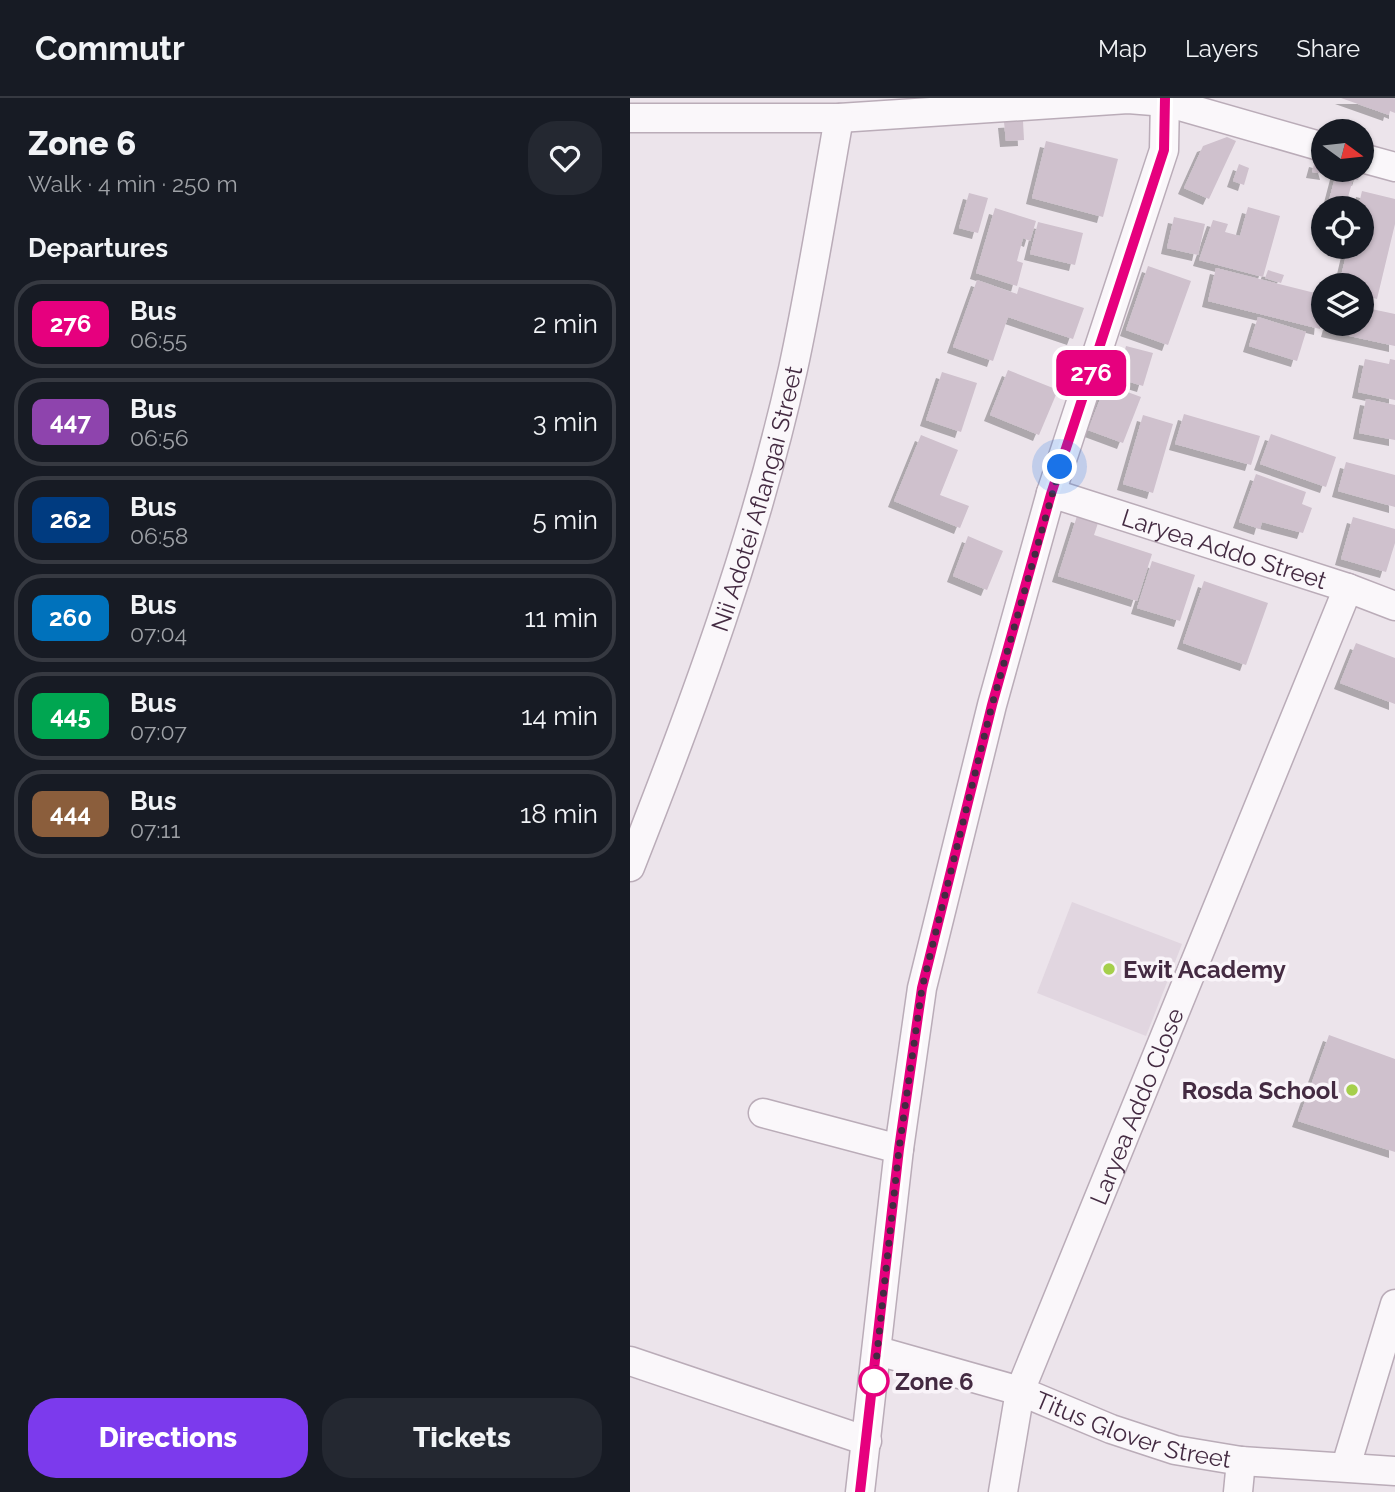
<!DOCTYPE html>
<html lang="en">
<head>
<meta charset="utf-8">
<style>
	body { margin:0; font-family:Raleway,sans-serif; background:#242831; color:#f1f3f6; height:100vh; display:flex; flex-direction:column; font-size:26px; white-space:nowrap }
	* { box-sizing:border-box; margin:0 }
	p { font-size:23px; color:#9ea1a6 }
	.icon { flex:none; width:38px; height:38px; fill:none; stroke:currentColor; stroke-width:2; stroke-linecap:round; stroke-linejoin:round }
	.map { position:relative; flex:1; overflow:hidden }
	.side { display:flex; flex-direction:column; background:#171b24; width:630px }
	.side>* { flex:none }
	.badge { padding:0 14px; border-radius:10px; font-size:24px; line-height:46px }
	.needle { width:46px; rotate:105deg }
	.buttons { position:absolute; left:681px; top:21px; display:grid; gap:14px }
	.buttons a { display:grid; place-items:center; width:63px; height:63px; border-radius:50%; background:#171b24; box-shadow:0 2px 5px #0004; font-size:35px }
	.you { position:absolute; width:35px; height:35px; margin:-18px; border:5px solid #fff; border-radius:50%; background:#1a73e8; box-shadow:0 0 0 10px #1a73e833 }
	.map>.badge { position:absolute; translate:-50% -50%; box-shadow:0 0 0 4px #fff }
	h2 { padding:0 28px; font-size:26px; line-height:63px }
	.round { display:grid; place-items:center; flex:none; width:74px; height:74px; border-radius:28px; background:#242831 }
	.headline { display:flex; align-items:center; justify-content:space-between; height:119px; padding:0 28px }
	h1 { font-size:33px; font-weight:800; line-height:52px }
	.action { display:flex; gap:14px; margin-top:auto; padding:14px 28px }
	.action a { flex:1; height:80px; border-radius:28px; background:#7c3aed; color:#fff; font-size:28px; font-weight:800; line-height:80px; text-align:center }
	.action a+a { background:#242831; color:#f1f3f6 }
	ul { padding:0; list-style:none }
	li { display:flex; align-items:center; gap:21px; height:88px; margin:0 14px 10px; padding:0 14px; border:4px solid #363941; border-radius:28px }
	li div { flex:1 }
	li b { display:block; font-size:26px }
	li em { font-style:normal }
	li .badge { min-width:77px; font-weight:700; text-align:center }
	header { display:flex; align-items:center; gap:42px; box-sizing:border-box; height:98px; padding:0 35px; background:#171b24; border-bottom:2px solid #363941 }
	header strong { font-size:33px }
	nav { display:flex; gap:38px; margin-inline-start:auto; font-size:24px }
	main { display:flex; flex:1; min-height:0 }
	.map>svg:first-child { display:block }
	.built { fill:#e1d6e0 }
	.building { fill:#cfc1cd; filter:url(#shadow) }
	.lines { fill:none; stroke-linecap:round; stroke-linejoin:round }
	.minor-casing { stroke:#baacb8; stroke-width:31 }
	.minor { stroke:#faf7fa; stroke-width:28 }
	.line-casing { stroke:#fff; stroke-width:16 }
	.line { stroke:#e6007e; stroke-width:10 }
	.walk { stroke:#442b42; stroke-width:7; stroke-dasharray:0 12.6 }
	.poi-dot { fill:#a5cf4b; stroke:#f9f4f9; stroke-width:2.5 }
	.stop-dot { fill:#fff; stroke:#e6007e; stroke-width:3.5 }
	.labels { text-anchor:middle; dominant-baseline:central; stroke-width:7; stroke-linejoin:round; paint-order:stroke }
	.street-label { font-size:24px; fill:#442b42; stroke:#f9f4f9 }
	.poi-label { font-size:24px; font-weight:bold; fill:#442b42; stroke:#f9f4f9; text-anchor:start }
	.stop-label { font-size:24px; font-weight:bold; fill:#442b42; stroke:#f9f4f9; text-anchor:start }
</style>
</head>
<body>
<header>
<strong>Commutr</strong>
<nav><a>Map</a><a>Layers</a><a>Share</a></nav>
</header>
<main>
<section class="side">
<div class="headline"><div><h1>Zone 6</h1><p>Walk · 4 min · 250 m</p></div><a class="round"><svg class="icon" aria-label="heart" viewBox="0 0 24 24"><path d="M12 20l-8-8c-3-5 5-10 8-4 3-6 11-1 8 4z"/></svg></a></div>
<h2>Departures</h2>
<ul>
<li><span class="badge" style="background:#e6007e;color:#fff">276</span><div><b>Bus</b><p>06:55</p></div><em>2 min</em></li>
<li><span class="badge" style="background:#8e44ad;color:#fff">447</span><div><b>Bus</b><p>06:56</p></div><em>3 min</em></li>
<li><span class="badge" style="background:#003b80;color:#fff">262</span><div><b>Bus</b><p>06:58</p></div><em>5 min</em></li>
<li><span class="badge" style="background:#0072bc;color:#fff">260</span><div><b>Bus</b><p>07:04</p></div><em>11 min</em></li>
<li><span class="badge" style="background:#00a651;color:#fff">445</span><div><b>Bus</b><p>07:07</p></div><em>14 min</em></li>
<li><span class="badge" style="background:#8b5e3c;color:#fff">444</span><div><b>Bus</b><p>07:11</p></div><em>18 min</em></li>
</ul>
<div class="action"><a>Directions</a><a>Tickets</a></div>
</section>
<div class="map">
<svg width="765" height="1394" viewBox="0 0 765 1394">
	<defs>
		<filter id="shadow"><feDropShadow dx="-6" dy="6" stdDeviation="0" flood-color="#0004"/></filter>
	</defs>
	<rect width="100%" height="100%" fill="#ece4eb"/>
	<path class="built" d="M442 804 552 846 516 938 407 895Z"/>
	<g class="building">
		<path d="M711 0H765V15L760 13 759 17Z"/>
		<path d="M393 23 394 42 376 43 374 24Z"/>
		<path d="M597 39 606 43 579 101 554 90 573 48Z"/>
		<path d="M416 43 488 61 473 119 402 100Z"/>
		<path d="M685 63 693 65 696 76 682 74Z"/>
		<path d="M609 66 619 70 614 87 603 83Z"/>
		<path d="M707 72H731L728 82 723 81 715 110H697Z"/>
		<path d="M732 93 765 101V126L747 201 732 197V187H709L718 149H732V110H728Z"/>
		<path d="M339 95 358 100 348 135 329 130Z"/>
		<path d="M618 109 650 118 633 179 569 162 583 122 598 126 595 134 610 138Z"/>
		<path d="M365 110 406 123 400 143 393 140 387 163 393 165 387 188 346 175Z"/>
		<path d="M544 119 575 126 568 157 537 150Z"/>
		<path d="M408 124 453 135 445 167 400 156Z"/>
		<path d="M518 168 561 183 538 247 496 232Z"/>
		<path d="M586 170 693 197 690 231 578 203Z"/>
		<path d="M638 172 654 177 651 185 635 180Z"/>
		<path d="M347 182 387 196 389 189 454 210 443 241 378 219 363 263 323 249Z"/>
		<path d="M732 209 765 216V248L697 233 699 226H732Z"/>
		<path d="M628 219 676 234 667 263 619 248Z"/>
		<path d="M496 248 523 255 513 288 487 280Z"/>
		<path d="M735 261 759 266 760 261 765 262V302L728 294Z"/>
		<path d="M378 272 428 292 409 337 360 317Z"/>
		<path d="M312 274 347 285 331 334 296 322Z"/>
		<path d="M476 286 511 299 493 345 458 332Z"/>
		<path d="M736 301 765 307V342L729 335Z"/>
		<path d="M554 316 630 338 621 367 545 346Z"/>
		<path d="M513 317 543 326 523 395 493 386Z"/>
		<path d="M641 336 706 359 696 389 630 366Z"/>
		<path d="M291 337 328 352 310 397 339 408 330 430 264 403Z"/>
		<path d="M716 364 765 377V409L708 393Z"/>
		<path d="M626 376 676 394 672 406 682 410 673 435 632 424 630 431 609 424Z"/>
		<path d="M447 418 468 425 464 437 522 456 507 503 428 478Z"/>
		<path d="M723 419 765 431V445L756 474 711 461Z"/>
		<path d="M338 438 373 453 357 492 323 478Z"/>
		<path d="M522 463 565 477 550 523 507 510Z"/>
		<path d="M574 483 638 505 616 567 553 545Z"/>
		<path d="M726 545 765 560V606L710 585Z"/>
		<path d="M699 937 765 961V1054L668 1023Z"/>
	</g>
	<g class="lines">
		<g class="minor-casing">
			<g id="minor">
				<path d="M0 20H209L498 1 536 4 693 49"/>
				<path d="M732 60 765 69"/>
				<path id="s1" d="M421 395 718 490 765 508"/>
				<path id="s2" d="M0 769C64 607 125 442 163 271 181 188 194 104 209 20"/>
				<path d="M133 1015 269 1051"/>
				<path id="s3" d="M248 1253 390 1293 481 1331 545 1352 611 1363 765 1373"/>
				<path d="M0 1263 237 1343"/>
				<path d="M716 1368 765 1206"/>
				<path d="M230 1394 269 1051 292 890 362 607 421 395 534 52 535 0"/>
				<path id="s4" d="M373 1394 390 1293 718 490"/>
				<path d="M608 1394 611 1363"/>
			</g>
		</g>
		<use href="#minor" class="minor"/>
	</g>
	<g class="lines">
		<g class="line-casing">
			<path id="line" d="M230 1394 269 1051 292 890 362 607 421 396 534 52 535 0"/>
		</g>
		<use href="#line" class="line"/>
		<path class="walk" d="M244 1283 269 1051 292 890 362 607 430 369"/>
	</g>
	<g class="poi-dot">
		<circle cx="479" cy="871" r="7"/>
		<circle cx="722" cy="992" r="7"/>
	</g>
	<circle class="stop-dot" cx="244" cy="1283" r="14"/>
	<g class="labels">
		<g class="street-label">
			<text stroke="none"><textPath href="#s2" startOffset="390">Nii Adotei Aflangai Street</textPath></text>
			<text stroke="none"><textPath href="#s1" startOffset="182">Laryea Addo Street</textPath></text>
			<text stroke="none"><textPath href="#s4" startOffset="410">Laryea Addo Close</textPath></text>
			<text stroke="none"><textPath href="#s3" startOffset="268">Titus Glover Street</textPath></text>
		</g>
		<g class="poi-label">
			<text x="493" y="871">Ewit Academy</text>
			<text x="708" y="992" text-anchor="end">Rosda School</text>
		</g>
		<g class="stop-label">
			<text x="265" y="1283">Zone 6</text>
		</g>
	</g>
</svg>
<div class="buttons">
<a><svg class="needle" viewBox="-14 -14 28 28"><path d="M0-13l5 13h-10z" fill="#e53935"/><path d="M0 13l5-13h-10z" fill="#9ea1a6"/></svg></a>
<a><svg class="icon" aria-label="locate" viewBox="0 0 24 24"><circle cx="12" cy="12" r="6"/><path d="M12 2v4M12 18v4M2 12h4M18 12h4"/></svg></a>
<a><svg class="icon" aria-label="layers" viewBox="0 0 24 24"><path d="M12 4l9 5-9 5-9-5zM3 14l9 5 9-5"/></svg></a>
</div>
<div class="you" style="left:430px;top:369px"></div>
<b class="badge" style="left:461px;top:275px;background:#e6007e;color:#fff">276</b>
</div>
</main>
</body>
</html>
